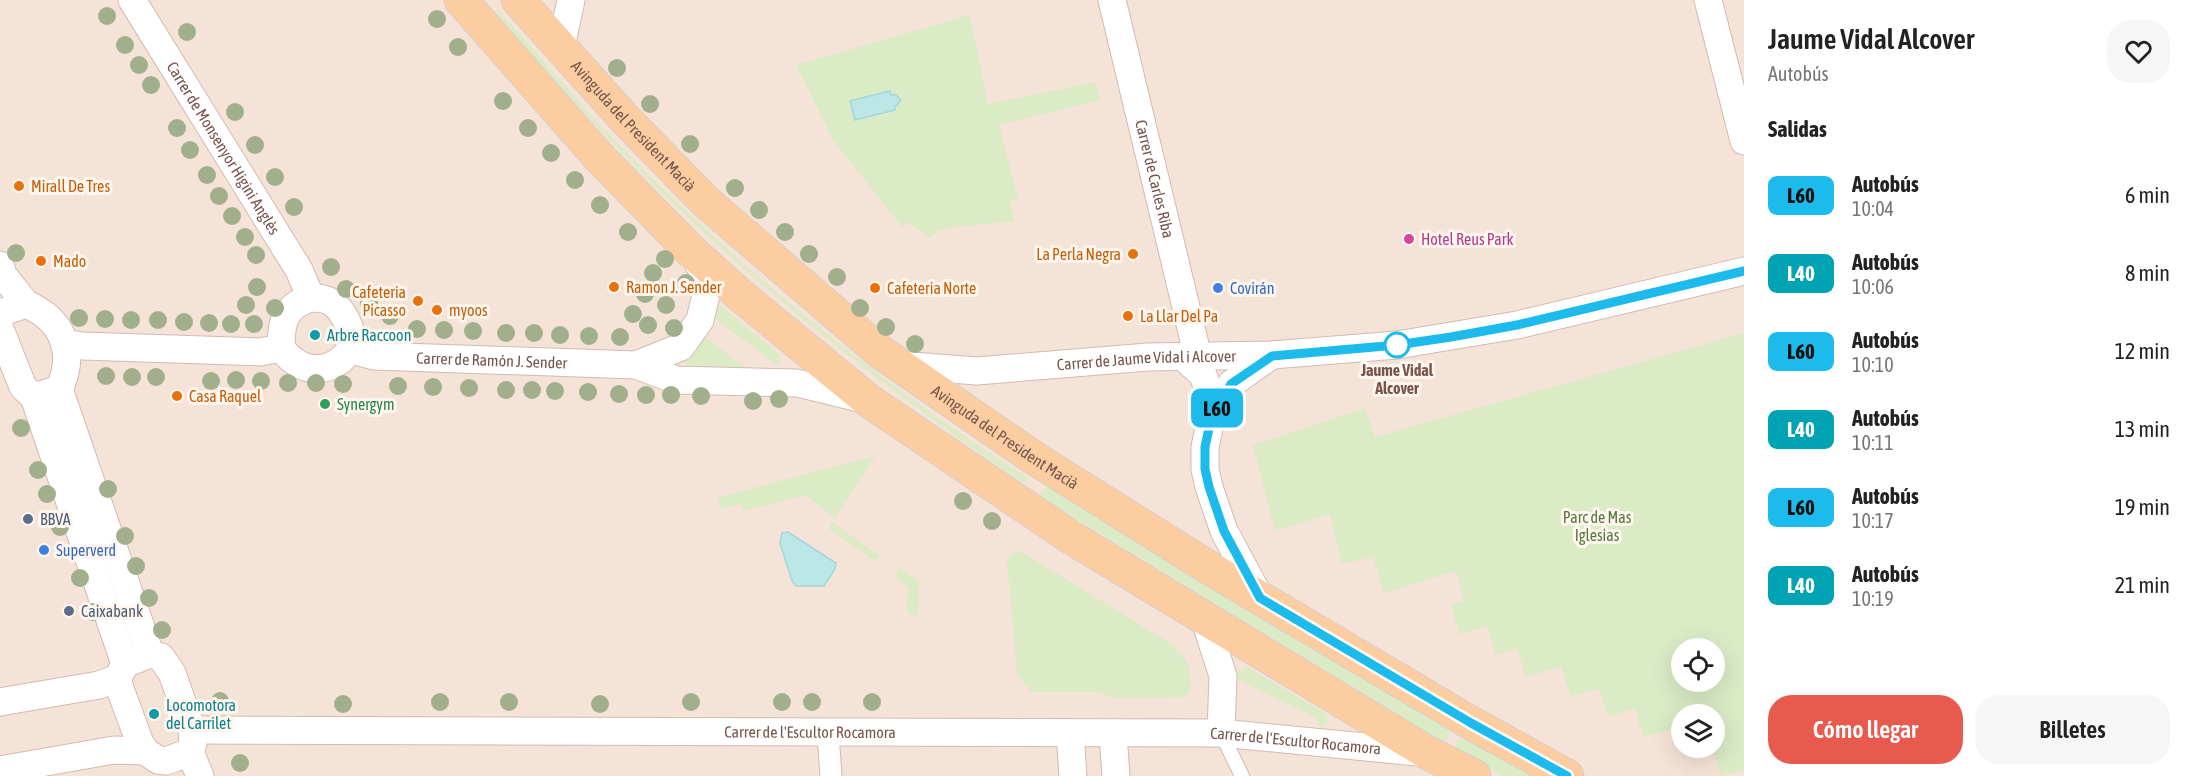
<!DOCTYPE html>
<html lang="es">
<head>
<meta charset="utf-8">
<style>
	body { margin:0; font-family:"Asap Condensed",sans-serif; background:#f6f6f6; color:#222; height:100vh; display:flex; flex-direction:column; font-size:22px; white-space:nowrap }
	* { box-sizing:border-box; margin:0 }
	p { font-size:20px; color:#767676 }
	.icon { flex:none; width:33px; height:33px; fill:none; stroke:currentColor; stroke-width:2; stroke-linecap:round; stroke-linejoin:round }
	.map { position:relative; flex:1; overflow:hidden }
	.side { display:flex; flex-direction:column; background:#fff; width:450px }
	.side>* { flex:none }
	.badge { padding:0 12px; border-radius:9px; font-size:21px; line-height:39px }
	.controls { position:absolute; left:1671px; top:638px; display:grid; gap:12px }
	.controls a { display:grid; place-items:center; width:54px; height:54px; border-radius:50%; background:#fff; box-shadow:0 6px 24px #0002; font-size:30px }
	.map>.badge { position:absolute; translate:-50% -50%; box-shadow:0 0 0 3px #fff }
	h2 { padding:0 24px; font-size:22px; line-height:54px }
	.round { display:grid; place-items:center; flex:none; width:63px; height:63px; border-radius:24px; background:#f6f6f6 }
	.summary { display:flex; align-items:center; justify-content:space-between; height:102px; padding:0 24px }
	h1 { font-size:28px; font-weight:600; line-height:45px }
	.primary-button { display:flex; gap:12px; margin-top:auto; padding:12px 24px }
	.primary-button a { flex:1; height:69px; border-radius:24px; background:#e75a4d; color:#fff; font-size:24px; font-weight:600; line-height:69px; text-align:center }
	.primary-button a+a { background:#f6f6f6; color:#222 }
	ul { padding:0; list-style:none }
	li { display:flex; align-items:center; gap:18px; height:78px; padding:0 24px }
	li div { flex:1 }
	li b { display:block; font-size:22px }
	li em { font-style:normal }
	li .badge { min-width:66px; font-weight:700; text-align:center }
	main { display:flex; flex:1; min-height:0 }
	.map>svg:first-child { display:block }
	.residential { fill:#f5e3d7; fill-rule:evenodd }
	.green { fill:#daebc6; fill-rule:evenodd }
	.water { fill:#bce7e7; stroke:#a2d8d9; stroke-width:1.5 }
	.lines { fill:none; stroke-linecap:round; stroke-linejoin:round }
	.service-casing { stroke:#d2bbb0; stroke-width:16 }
	.pedestrian-casing { stroke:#d2bbb0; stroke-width:23 }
	.minor-casing { stroke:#d2bbb0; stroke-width:29 }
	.primary-casing { stroke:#d9cfcd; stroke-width:35 }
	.service { stroke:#fff; stroke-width:14 }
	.pedestrian { stroke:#fff; stroke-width:21 }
	.minor { stroke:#fff; stroke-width:27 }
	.primary { stroke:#fbcda1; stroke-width:33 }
	.tree { fill:#a2af8d }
	.line-casing { stroke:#fff; stroke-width:14 }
	.line { stroke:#1dbbeb; stroke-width:9 }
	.food-dot { fill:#e8710a; stroke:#fff7ef; stroke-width:2 }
	.hotel-dot { fill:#d1479c; stroke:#fff7ef; stroke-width:2 }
	.shop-dot { fill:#3f7fe0; stroke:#fff7ef; stroke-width:2 }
	.culture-dot { fill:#0f9aa8; stroke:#fff7ef; stroke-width:2 }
	.stop-dot { fill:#fff; stroke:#1dbbeb; stroke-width:3 }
	.leisure-dot { fill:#2e9e5b; stroke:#fff7ef; stroke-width:2 }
	.service-dot { fill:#5c6f8a; stroke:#fff7ef; stroke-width:2 }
	.labels { text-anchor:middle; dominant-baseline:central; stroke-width:6; stroke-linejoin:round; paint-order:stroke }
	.street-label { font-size:16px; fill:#78554b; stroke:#fff7ef }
	.food-label { font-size:16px; fill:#c56008; stroke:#fff7ef; text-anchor:start }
	.hotel-label { font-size:16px; fill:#b23c85; stroke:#fff7ef; text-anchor:start }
	.shop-label { font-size:16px; fill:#366cbe; stroke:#fff7ef; text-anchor:start }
	.culture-label { font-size:16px; fill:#0d838f; stroke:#fff7ef; text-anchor:start }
	.stop-label { font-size:16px; font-weight:bold; fill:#78554b; stroke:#fff7ef }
	.leisure-label { font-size:16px; fill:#27864d; stroke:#fff7ef; text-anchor:start }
	.park-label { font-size:16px; fill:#587841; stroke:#fff7ef }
	.service-label { font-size:16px; fill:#4e5e75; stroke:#fff7ef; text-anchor:start }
</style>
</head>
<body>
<main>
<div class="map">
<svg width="1744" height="776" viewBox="0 0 1744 776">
	<rect width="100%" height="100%" fill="#fdf2e9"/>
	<path class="residential" d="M0 0H1744V776H0ZM1682 648H1714V681H1682ZM1682 714H1714V747H1682Z"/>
	<g class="green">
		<path d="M497 9C542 58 584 110 631 157 751 278 884 386 1028 478L1024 483C985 458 947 430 909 402 756 289 615 159 495 11Z"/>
		<path d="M970 15 988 104 1095 82 1100 100 999 125 1018 199 1010 201 1014 221 949 228 938 231 930 238 908 222 902 227 833 140 796 65Z"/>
		<path d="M719 306H721L779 354V366L715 319Z"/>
		<path d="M1744 333V770L1721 776 1713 749 1684 758 1675 728 1643 737 1635 709 1608 716 1599 689 1571 696 1561 667 1526 677 1517 648 1496 655 1487 626 1459 634 1451 605 1464 600 1456 571 1384 593 1373 557 1342 564 1330 514 1275 531 1253 445 1365 408 1375 437ZM1682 648H1714V681H1682ZM1682 714H1714V747H1682Z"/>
		<path d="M705 337 745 368 688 365 684 359Z"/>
		<path d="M875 456 835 518 805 495 744 511 741 504 719 509V497Z"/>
		<path d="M1047 486 1447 729 1449 733 1447 739 1441 741 1040 497Z"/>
		<path d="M832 522 880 556 875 561 829 529Z"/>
		<path d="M1020 551 1170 643C1187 658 1194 670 1190 692L1184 697 1113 698 1099 692H1031L1017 674 1007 561 1011 554Z"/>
		<path d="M900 568 919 582V616L907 614 908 588 895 576Z"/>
		<path d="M1247 667 1326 714 1328 720 1325 725 1320 727 1317 718 1236 679 1234 673Z"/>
		<path d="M1462 737 1531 776H1503L1455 750 1457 742Z"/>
	</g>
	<g class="water">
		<path d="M890 91 891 95H896L901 100 895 107V110L855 120 850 101Z"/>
		<path d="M788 532 836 563 835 569 824 586H796L792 581 780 543 782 533Z"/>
	</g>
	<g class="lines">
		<g class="service-casing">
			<path id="service" d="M1221 733 1242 776"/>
		</g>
		<g class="pedestrian-casing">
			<path id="pedestrian" d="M828 733 831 776"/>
		</g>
		<g class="minor-casing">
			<g id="minor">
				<path id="s1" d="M132 0 299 270 311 298"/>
				<path id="s2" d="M1112 0 1198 357"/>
				<path d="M1708 0 1744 141"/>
				<path d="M561 47 571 0"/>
				<path d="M0 265 3 275 26 304"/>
				<path d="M311 298C317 298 323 298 329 301 342 307 354 330 351 345 350 350 344 357 341 360 319 376 297 369 281 348 281 322 284 306 311 298Z"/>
				<path d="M0 316 3 312 26 304C62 319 77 352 59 389L34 397 23 387 0 329"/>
				<path d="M64 343 83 346 260 352 281 348"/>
				<path id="s3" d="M351 345 359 352 374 356 636 365 676 380 797 383 867 400"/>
				<path d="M1183 357 1203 375 1209 392 1211 419 1205 447V469L1209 487 1224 531 1260 598"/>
				<path d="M636 365 681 347 700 320 706 295 703 272 692 252"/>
				<path id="s4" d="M899 365 977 371 1148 357 1272 355 1397 345 1517 325 1744 271"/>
				<path d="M59 389 150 654"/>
				<path d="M34 397 125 664"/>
				<path d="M1211 419 1231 384 1272 355"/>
				<path d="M1204 617 1223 676 1221 733"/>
				<path d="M150 654 161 657 172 673 192 730 193 744 190 752 166 761 158 760 145 751 140 743 119 686 118 678 125 664Z"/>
				<path d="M0 702 99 685 118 678"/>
				<path id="s5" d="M192 730 1221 733 1427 753"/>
				<path d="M1070 733 1073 776"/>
				<path d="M1113 734 1116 776"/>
				<path d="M190 752 200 776"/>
				<path d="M0 770 114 750 145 751"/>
			</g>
		</g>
		<g class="primary-casing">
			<g id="primary">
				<path d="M461 0 598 156 691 251 740 295 869 401 1072 538 1428 753 1474 776"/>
				<path id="s6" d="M518 0 625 119 705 201 879 351 1034 458 1211 569 1471 723 1567 776"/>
			</g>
		</g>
		<use href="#service" class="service"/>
		<use href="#pedestrian" class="pedestrian"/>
		<use href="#minor" class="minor"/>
		<use href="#primary" class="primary"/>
	</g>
	<g class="tree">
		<circle cx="107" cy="16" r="9"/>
		<circle cx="437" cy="19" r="9"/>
		<circle cx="187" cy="32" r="9"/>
		<circle cx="125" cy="45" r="9"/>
		<circle cx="458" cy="47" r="9"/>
		<circle cx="139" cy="65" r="9"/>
		<circle cx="617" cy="68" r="9"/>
		<circle cx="151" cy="85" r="9"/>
		<circle cx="503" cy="101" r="9"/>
		<circle cx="650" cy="104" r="9"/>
		<circle cx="235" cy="112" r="9"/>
		<circle cx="177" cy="128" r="9"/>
		<circle cx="528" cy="128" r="9"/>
		<circle cx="690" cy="144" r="9"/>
		<circle cx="255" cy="145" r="9"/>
		<circle cx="190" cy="150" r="9"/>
		<circle cx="551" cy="153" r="9"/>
		<circle cx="207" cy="175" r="9"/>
		<circle cx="275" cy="177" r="9"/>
		<circle cx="575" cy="180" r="9"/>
		<circle cx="735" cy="188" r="9"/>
		<circle cx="219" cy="196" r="9"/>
		<circle cx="600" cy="205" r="9"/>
		<circle cx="294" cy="207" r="9"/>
		<circle cx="759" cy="210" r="9"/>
		<circle cx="232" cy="216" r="9"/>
		<circle cx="628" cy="232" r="9"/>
		<circle cx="785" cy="232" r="9"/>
		<circle cx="245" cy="237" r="9"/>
		<circle cx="16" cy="253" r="9"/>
		<circle cx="809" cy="254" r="9"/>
		<circle cx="256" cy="255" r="9"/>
		<circle cx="665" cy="259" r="9"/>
		<circle cx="331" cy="267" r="9"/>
		<circle cx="653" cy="273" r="9"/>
		<circle cx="837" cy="277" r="9"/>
		<circle cx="686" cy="283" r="9"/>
		<circle cx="257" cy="287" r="9"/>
		<circle cx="346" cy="289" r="9"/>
		<circle cx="645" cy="294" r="9"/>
		<circle cx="369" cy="303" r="9"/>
		<circle cx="246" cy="305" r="9"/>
		<circle cx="666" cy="305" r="9"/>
		<circle cx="275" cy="308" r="9"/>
		<circle cx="860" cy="308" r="9"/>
		<circle cx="633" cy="314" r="9"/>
		<circle cx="390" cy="316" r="9"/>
		<circle cx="79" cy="318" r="9"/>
		<circle cx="105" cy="319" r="9"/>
		<circle cx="131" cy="320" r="9"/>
		<circle cx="158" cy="320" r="9"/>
		<circle cx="184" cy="322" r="9"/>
		<circle cx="209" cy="323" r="9"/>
		<circle cx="231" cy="324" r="9"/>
		<circle cx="254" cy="324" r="9"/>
		<circle cx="648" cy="325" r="9"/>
		<circle cx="886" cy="327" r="9"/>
		<circle cx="674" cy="328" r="9"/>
		<circle cx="417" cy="329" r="9"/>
		<circle cx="444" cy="330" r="9"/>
		<circle cx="473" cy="331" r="9"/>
		<circle cx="506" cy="333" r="9"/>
		<circle cx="534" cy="333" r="9"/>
		<circle cx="560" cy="335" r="9"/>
		<circle cx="589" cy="336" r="9"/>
		<circle cx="620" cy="337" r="9"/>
		<circle cx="915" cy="344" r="9"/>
		<circle cx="106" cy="376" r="9"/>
		<circle cx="132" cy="377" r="9"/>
		<circle cx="156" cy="377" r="9"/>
		<circle cx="236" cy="380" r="9"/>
		<circle cx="211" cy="381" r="9"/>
		<circle cx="261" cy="381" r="9"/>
		<circle cx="288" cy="383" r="9"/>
		<circle cx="316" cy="383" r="9"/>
		<circle cx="343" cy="384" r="9"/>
		<circle cx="398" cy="386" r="9"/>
		<circle cx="433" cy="387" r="9"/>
		<circle cx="469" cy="388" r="9"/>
		<circle cx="506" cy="390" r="9"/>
		<circle cx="532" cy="390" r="9"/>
		<circle cx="555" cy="391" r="9"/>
		<circle cx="588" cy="392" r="9"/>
		<circle cx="619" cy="394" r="9"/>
		<circle cx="646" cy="395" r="9"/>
		<circle cx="671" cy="395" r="9"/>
		<circle cx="701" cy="396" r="9"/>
		<circle cx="779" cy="399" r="9"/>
		<circle cx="753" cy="401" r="9"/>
		<circle cx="21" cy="428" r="9"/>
		<circle cx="38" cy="470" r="9"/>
		<circle cx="108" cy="489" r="9"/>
		<circle cx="47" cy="494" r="9"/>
		<circle cx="963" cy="501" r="9"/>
		<circle cx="992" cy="521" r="9"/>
		<circle cx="60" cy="527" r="9"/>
		<circle cx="125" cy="536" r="9"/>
		<circle cx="136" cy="566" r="9"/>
		<circle cx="80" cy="578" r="9"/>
		<circle cx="149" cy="598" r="9"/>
		<circle cx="93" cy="612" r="9"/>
		<circle cx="162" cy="630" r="9"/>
		<circle cx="220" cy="701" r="9"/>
		<circle cx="440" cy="702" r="9"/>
		<circle cx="509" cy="702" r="9"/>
		<circle cx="691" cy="702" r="9"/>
		<circle cx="782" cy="702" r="9"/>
		<circle cx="812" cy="702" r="9"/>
		<circle cx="872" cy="702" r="9"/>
		<circle cx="343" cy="704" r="9"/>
		<circle cx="600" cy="704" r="9"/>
		<circle cx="240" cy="763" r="9"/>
	</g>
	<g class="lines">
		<g class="line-casing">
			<path id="line" d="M1567 776 1471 723 1260 598 1224 531 1209 487 1205 469V447L1211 419 1231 384 1272 356 1397 345 1451 337 1517 325 1744 271"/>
		</g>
		<use href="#line" class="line"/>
	</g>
	<g class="food-dot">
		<circle cx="19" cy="186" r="6"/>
		<circle cx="1133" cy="254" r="6"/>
		<circle cx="41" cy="261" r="6"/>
		<circle cx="614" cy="287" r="6"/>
		<circle cx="875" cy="288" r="6"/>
		<circle cx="418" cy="301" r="6"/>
		<circle cx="437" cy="310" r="6"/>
		<circle cx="1128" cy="316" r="6"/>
		<circle cx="177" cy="396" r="6"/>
	</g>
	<circle class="hotel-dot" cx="1409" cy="239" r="6"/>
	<g class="shop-dot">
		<circle cx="1218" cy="288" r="6"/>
		<circle cx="44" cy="550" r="6"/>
	</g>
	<g class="culture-dot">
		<circle cx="315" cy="335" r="6"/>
		<circle cx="154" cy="714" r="6"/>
	</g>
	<circle class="stop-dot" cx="1397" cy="345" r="12"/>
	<circle class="leisure-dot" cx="325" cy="404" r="6"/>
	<g class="service-dot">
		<circle cx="28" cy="519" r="6"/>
		<circle cx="69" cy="611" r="6"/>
	</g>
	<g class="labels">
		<g class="street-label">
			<text stroke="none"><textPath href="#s6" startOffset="171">Avinguda del President Macià</textPath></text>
			<text stroke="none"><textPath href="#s1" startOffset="174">Carrer de Monsenyor Higini Anglès</textPath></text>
			<text stroke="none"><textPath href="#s2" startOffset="184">Carrer de Carles Riba</textPath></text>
			<text stroke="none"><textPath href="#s3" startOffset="144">Carrer de Ramón J. Sender</textPath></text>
			<text stroke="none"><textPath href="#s4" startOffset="248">Carrer de Jaume Vidal i Alcover</textPath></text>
			<text stroke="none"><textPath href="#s6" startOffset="657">Avinguda del President Macià</textPath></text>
			<text stroke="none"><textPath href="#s5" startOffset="618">Carrer de l'Escultor Rocamora</textPath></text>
			<text stroke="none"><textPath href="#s5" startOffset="1104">Carrer de l'Escultor Rocamora</textPath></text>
		</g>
		<g class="food-label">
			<text x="31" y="186">Mirall De Tres</text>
			<text x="1121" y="254" text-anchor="end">La Perla Negra</text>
			<text x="53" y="261">Mado</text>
			<text x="626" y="287">Ramon J. Sender</text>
			<text x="887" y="288">Cafeteria Norte</text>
			<text x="406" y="292" text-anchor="end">Cafeteria<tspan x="406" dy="18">Picasso</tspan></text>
			<text x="449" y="310">myoos</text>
			<text x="1140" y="316">La Llar Del Pa</text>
			<text x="189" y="396">Casa Raquel</text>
		</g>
		<g class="hotel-label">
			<text x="1421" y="239">Hotel Reus Park</text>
		</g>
		<g class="shop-label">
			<text x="1230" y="288">Covirán</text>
			<text x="56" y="550">Superverd</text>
		</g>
		<g class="culture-label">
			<text x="327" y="335">Arbre Raccoon</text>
			<text x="166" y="705">Locomotora<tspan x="166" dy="18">del Carrilet</tspan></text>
		</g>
		<g class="stop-label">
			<text x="1397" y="370">Jaume Vidal<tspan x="1397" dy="18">Alcover</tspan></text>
		</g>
		<g class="leisure-label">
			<text x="337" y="404">Synergym</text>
		</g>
		<g class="park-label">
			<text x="1597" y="517">Parc de Mas<tspan x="1597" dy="18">Iglesias</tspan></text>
		</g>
		<g class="service-label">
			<text x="40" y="519">BBVA</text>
			<text x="81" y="611">Caixabank</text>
		</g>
	</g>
</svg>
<div class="controls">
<a><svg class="icon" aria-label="locate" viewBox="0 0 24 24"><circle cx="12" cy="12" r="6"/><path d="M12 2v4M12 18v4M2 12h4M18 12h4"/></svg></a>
<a><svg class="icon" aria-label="layers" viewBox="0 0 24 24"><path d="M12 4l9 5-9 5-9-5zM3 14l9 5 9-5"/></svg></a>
</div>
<b class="badge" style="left:1217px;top:408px;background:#1dbbeb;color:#111">L60</b>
</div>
<section class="side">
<div class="summary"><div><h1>Jaume Vidal Alcover</h1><p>Autobús</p></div><a class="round"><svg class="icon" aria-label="heart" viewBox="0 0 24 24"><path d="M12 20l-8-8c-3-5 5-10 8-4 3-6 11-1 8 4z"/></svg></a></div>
<h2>Salidas</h2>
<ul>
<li><span class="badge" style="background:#1dbbeb;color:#111">L60</span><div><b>Autobús</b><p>10:04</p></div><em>6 min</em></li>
<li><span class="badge" style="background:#00a3b4;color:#fff">L40</span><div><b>Autobús</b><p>10:06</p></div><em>8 min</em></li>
<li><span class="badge" style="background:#1dbbeb;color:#111">L60</span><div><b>Autobús</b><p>10:10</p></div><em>12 min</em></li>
<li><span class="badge" style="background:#00a3b4;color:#fff">L40</span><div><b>Autobús</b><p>10:11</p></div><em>13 min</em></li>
<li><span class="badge" style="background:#1dbbeb;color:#111">L60</span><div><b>Autobús</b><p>10:17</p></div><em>19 min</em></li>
<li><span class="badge" style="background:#00a3b4;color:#fff">L40</span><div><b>Autobús</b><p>10:19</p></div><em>21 min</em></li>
</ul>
<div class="primary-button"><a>Cómo llegar</a><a>Billetes</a></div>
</section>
</main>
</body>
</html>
